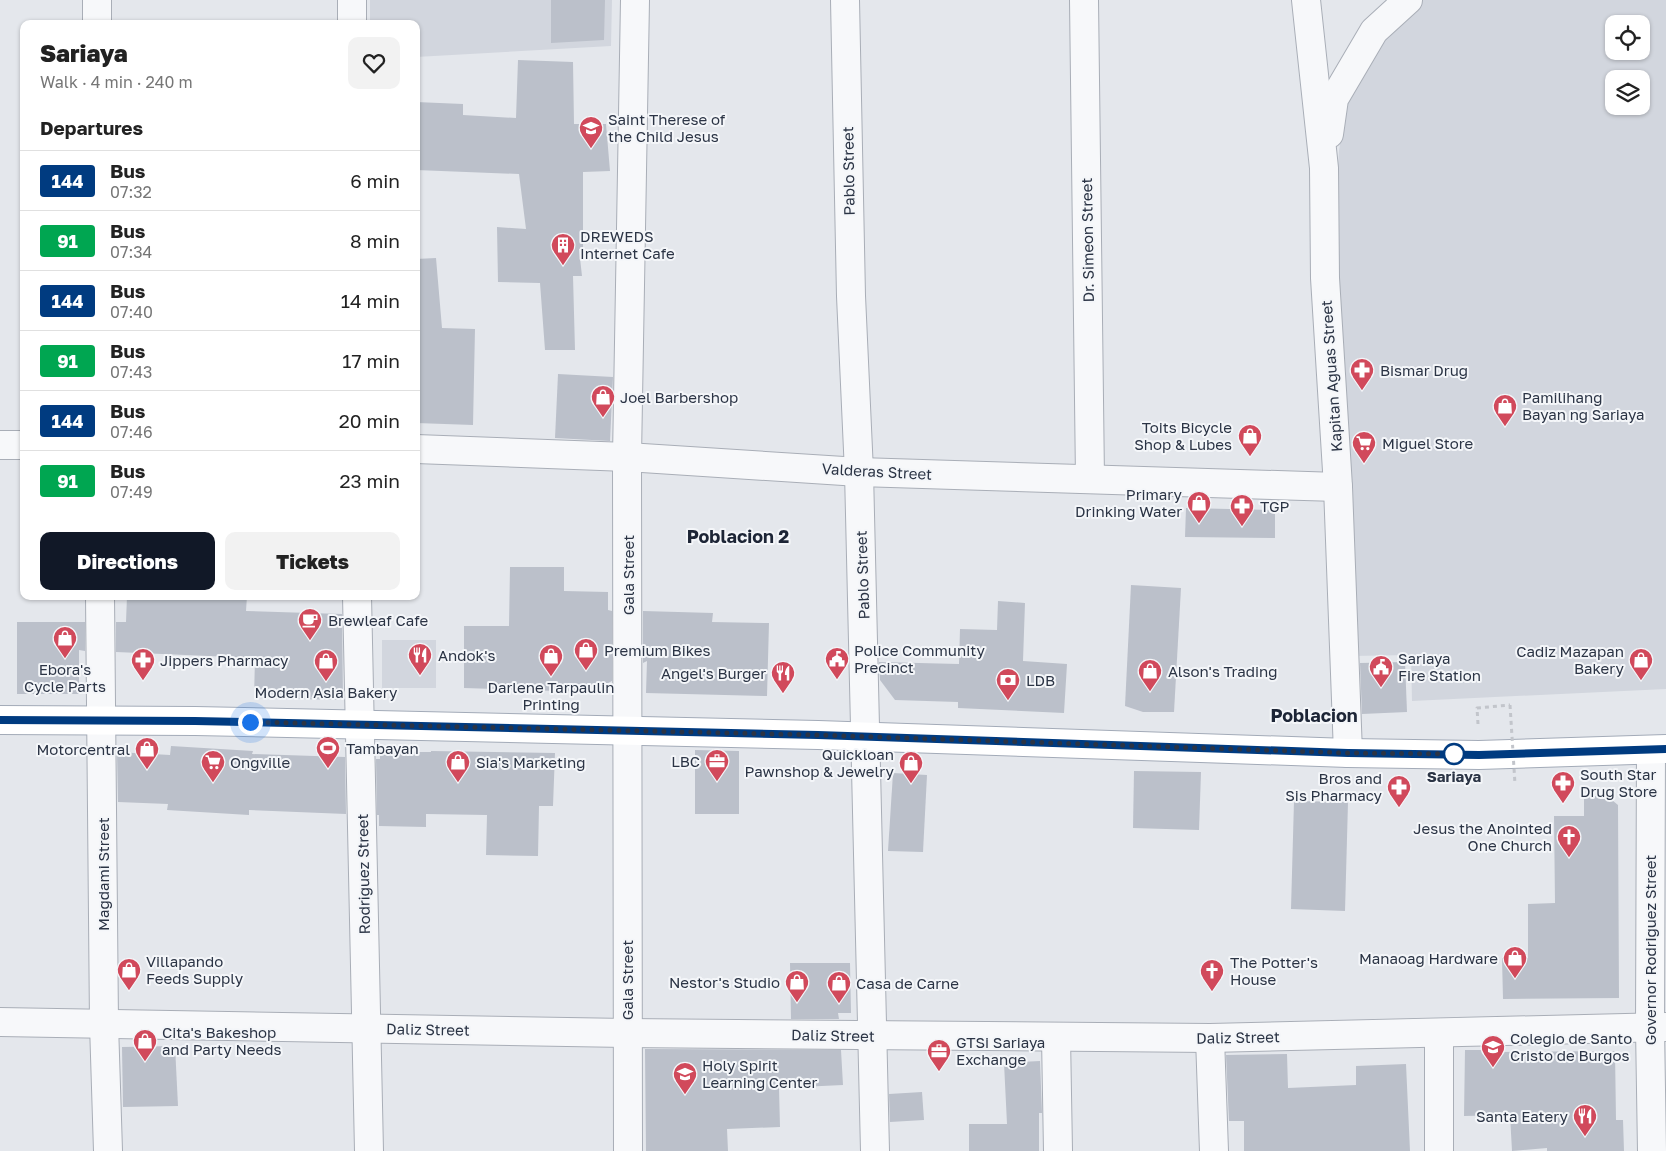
<!DOCTYPE html>
<html lang="en">
<head>
<meta charset="utf-8">
<style>
	body { margin:0; font-family:"Golos Text",sans-serif; background:#f2f2f2; color:#222; height:100vh; display:flex; flex-direction:column; font-size:19px; white-space:nowrap }
	* { box-sizing:border-box; margin:0 }
	p { font-size:16px; color:#767676 }
	.icon { flex:none; width:28px; height:28px; fill:none; stroke:currentColor; stroke-width:2; stroke-linecap:round; stroke-linejoin:round }
	.map { position:relative; flex:1; overflow:hidden }
	.details { position:absolute; left:20px; top:20px; width:400px; height:580px; display:flex; flex-direction:column; background:#fff; border-radius:10px; box-shadow:0 1px 4px #0004 }
	.details>* { flex:none }
	.badge { padding:0 10px; border-radius:4px; font-size:18px; line-height:32px }
	.controls { position:absolute; left:1605px; top:15px; display:grid; gap:10px }
	.controls a { display:grid; place-items:center; width:45px; height:45px; border-radius:10px; background:#fff; box-shadow:0 1px 4px #0004; font-size:25px }
	.you { position:absolute; width:25px; height:25px; margin:-12px; border:4px solid #fff; border-radius:50%; background:#1a73e8; box-shadow:0 0 0 8px #1a73e833 }
	.map>.badge { position:absolute; translate:-50% -50%; box-shadow:0 0 0 2px #fff }
	h2 { padding:0 20px; font-size:19px; line-height:45px }
	.round { display:grid; place-items:center; flex:none; width:52px; height:52px; border-radius:10px; background:#f2f2f2 }
	.headline { display:flex; align-items:center; justify-content:space-between; height:85px; padding:0 20px }
	h1 { font-size:24px; font-weight:800; line-height:38px }
	.action { display:flex; gap:10px; margin-top:auto; padding:10px 20px }
	.action a { flex:1; height:58px; border-radius:10px; background:#111827; color:#fff; font-size:20px; font-weight:800; line-height:58px; text-align:center }
	.action a+a { background:#f2f2f2; color:#222 }
	ul { padding:0; list-style:none }
	li { display:flex; align-items:center; gap:15px; height:60px; padding:0 20px; border-top:1px solid #e0e0e0 }
	li div { flex:1 }
	li b { display:block; font-size:19px }
	li em { font-style:normal }
	li .badge { min-width:55px; font-weight:700; text-align:center }
	.map>svg:first-child { display:block }
	.built { fill:#d2d6de; fill-rule:evenodd }
	.building { fill:#bbc0ca }
	.lines { fill:none; stroke-linecap:round; stroke-linejoin:round }
	.street-casing { stroke:#a9aeb7; stroke-width:30 }
	.primary-casing { stroke:#a3abb8; stroke-width:30 }
	.path { stroke:#c2c5cb; stroke-width:3; stroke-dasharray:4 4; stroke-linecap:butt }
	.street { stroke:#f7f8fa; stroke-width:28 }
	.primary { stroke:#fff; stroke-width:28 }
	.path-bridge { stroke:#c2c5cb; stroke-width:3; stroke-dasharray:4 4; stroke-linecap:butt }
	.line-casing { stroke:#fff; stroke-width:11 }
	.line { stroke:#003b80; stroke-width:8 }
	.walk { stroke:#2b3445; stroke-width:5; stroke-dasharray:0 9 }
	.stop-dot { fill:#fff; stroke:#003b80; stroke-width:2.5 }
	.labels { text-anchor:middle; dominant-baseline:central; stroke-width:4; stroke-linejoin:round; paint-order:stroke }
	.poi-label { font-size:15px; fill:#2b3445; stroke:#f4f6f9; text-anchor:start }
	.street-label { font-size:15px; fill:#2b3445; stroke:#f4f6f9 }
	.stop-label { font-size:15px; font-weight:bold; fill:#2b3445; stroke:#f4f6f9 }
	.quarter-label { font-size:18px; font-weight:bold; fill:#1d2536; stroke:#f4f6f9 }
</style>
</head>
<body>
<div class="map">
<svg width="1666" height="1151" viewBox="0 0 1666 1151">
	<rect width="100%" height="100%" fill="#e4e7ec"/>
	<g class="built">
		<path d="M370 0H612L611 46 416 57V24H370Z"/>
		<path d="M1416 0H1666V689L1412 701 1411 655 1351 656 1336 199 1339 151 1346 102 1363 55ZM1614 24H1641V51H1614ZM1614 79H1641V106H1614Z"/>
		<rect x="382" y="640" width="54" height="48"/>
	</g>
	<g class="building">
		<path d="M551 0H605L604 40 551 43Z"/>
		<path d="M518 60 573 62 574 124H606L610 171 583 172V249H579L582 276H573L575 350H545L540 283 498 282 497 227 526 229 519 174 416 170V102L463 104V115L516 118Z"/>
		<path d="M436 258 442 328 475 329 473 425 416 423V259Z"/>
		<path d="M558 374 613 377 610 441 555 438Z"/>
		<path d="M1186 508 1275 510V538L1185 537Z"/>
		<path d="M510 567H564V591L608 592V610L612 611V681L591 692 464 688V626H509Z"/>
		<path d="M1131 585 1181 588 1174 712H1143L1125 706Z"/>
		<path d="M127 596H247L246 611 342 614 343 700 254 698 255 658 116 652V622H126Z"/>
		<path d="M998 601 1025 603 1023 661 1067 664 1064 713 958 708V702L895 700 880 680 879 662 959 664 960 629 997 630Z"/>
		<path d="M643 611 713 613 712 622 769 623 767 696 646 693 647 661 643 663Z"/>
		<path d="M17 622H85V651L79 650V694H17Z"/>
		<path d="M1405 662 1407 712 1362 714 1360 663Z"/>
		<path d="M171 746 253 751 252 754 345 757 346 814 249 810V815L167 810 168 804 118 802 117 752 170 755Z"/>
		<path d="M695 750 739 751V814H695Z"/>
		<path d="M431 751 555 753 553 806H539L538 856 486 855 487 815 426 814V827L379 826V815H377L376 759H380V752H431Z"/>
		<path d="M1134 771 1201 772 1199 830 1133 828Z"/>
		<path d="M893 773 927 775 923 852 888 851Z"/>
		<path d="M1584 796H1607L1618 805 1619 998 1503 999 1502 958H1528V904L1555 903 1554 816H1584Z"/>
		<path d="M1294 801 1348 802 1345 911 1291 909Z"/>
		<path d="M790 963H850L851 1013H838L839 1019H791Z"/>
		<path d="M175 1046 178 1106 123 1107 122 1047Z"/>
		<path d="M645 1049 841 1050 843 1085 779 1088 780 1127 727 1129 728 1151H646Z"/>
		<path d="M1465 1050H1497V1052L1615 1051 1616 1120H1623L1624 1151H1547V1148L1512 1151 1510 1115 1464 1116Z"/>
		<path d="M1287 1054 1288 1088 1356 1085V1066L1406 1064 1410 1151H1244V1121H1229L1226 1055Z"/>
		<path d="M1040 1061 1042 1113H1039V1151H969V1124H1007L1004 1063Z"/>
		<path d="M922 1092 924 1120 890 1122 889 1094Z"/>
	</g>
	<g class="lines">
		<g class="street-casing">
			<g id="street">
				<path d="M97 0V24"/>
				<path d="M352 0V24"/>
				<path d="M845 0 851 296 859 472 875 1151"/>
				<path d="M1084 0 1090 479"/>
				<path d="M1306 0 1324 168 1325 278 1338 487 1348 753"/>
				<path d="M1329 134 1334 99 1374 31 1408 0"/>
				<path d="M0 445H24"/>
				<path d="M416 449 627 457 859 472 1338 487"/>
				<path d="M100 596 104 1024 108 1151"/>
				<path d="M357 596 369 1151"/>
				<path d="M1651 750 1650 1028 1652 1151"/>
				<path d="M0 1022 626 1033 1210 1038 1666 1027"/>
				<path d="M1439 1033V1151"/>
				<path d="M1056 1037 1058 1151"/>
				<path d="M1210 1038 1214 1151"/>
				<path d="M628 1151 627 457 635 0"/>
			</g>
		</g>
		<g class="primary-casing">
			<path id="primary" d="M0 720 195 721 818 735 1348 753 1479 755 1666 749"/>
		</g>
		<path class="path" d="M1478 724 1477 708 1510 705"/>
		<use href="#street" class="street"/>
		<use href="#primary" class="primary"/>
		<path class="path-bridge" d="M1510 705 1515 784"/>
	</g>
	<g class="lines">
		<g class="line-casing">
			<path id="line" d="M0 720 195 721 818 735 1348 753 1479 755 1666 749"/>
		</g>
		<use href="#line" class="line"/>
		<path class="walk" d="M250 722 818 735 1348 753 1460 754H1454"/>
	</g>
	<defs>
		<g id="school-pin" transform="scale(1.25)"><path d="M0 17L-7.5 6A9.5 9.5 0 1 1 7.5 6Z" fill="#d1495b" stroke="#f4f6f9"/><path d="M0-5L7-2L0 1L-7-2ZM-4 1L0 2.5L4 1V4Q0 6-4 4Z" fill="#fff"/></g>
		<g id="building-pin" transform="scale(1.25)"><path d="M0 17L-7.5 6A9.5 9.5 0 1 1 7.5 6Z" fill="#d1495b" stroke="#f4f6f9"/><path d="M-4-6H4V6H1V3H-1V6H-4ZM-2.5-4.3h1.7v1.8h-1.7ZM.8-4.3h1.7v1.8H.8ZM-2.5-1h1.7V.8h-1.7ZM.8-1h1.7V.8H.8Z" fill="#fff"/></g>
		<g id="pharmacy-pin" transform="scale(1.25)"><path d="M0 17L-7.5 6A9.5 9.5 0 1 1 7.5 6Z" fill="#d1495b" stroke="#f4f6f9"/><path d="M-2-6h4v4h4v4h-4v4h-4v-4h-4v-4h4Z" fill="#fff"/></g>
		<g id="shop-pin" transform="scale(1.25)"><path d="M0 17L-7.5 6A9.5 9.5 0 1 1 7.5 6Z" fill="#d1495b" stroke="#f4f6f9"/><path d="M-5-2.5h2.3a2.7 3.5 0 0 1 5.4 0H5L5.5 6h-11ZM-1.5-2.5h3a1.5 2.3 0 0 0-3 0Z" fill="#fff"/></g>
		<g id="supermarket-pin" transform="scale(1.25)"><path d="M0 17L-7.5 6A9.5 9.5 0 1 1 7.5 6Z" fill="#d1495b" stroke="#f4f6f9"/><path d="M-6-5.5h2.5l.6 2H6L4.5 2H-2.5L-4.4-4H-6ZM-1.5 3.2a1.3 1.3 0 1 0 .1 0ZM3 3.2a1.3 1.3 0 1 0 .1 0Z" fill="#fff"/></g>
		<g id="cafe-pin" transform="scale(1.25)"><path d="M0 17L-7.5 6A9.5 9.5 0 1 1 7.5 6Z" fill="#d1495b" stroke="#f4f6f9"/><path d="M-5.5-4.5H6V0H3Q3 3.5 0 3.5H-2.5Q-5.5 3.5-5.5 0ZM3-3.2v2h1.7v-2ZM-6 4.5H4V6H-6Z" fill="#fff"/></g>
		<g id="restaurant-pin" transform="scale(1.25)"><path d="M0 17L-7.5 6A9.5 9.5 0 1 1 7.5 6Z" fill="#d1495b" stroke="#f4f6f9"/><path d="M-5-6h1v4h1v-4h1v4h1v-4h1v5L-1.5 .5V6h-2V.5L-5-1ZM5-6V6H3V1.5H1.5Q1.5-4 5-6Z" fill="#fff"/></g>
		<g id="civic-pin" transform="scale(1.25)"><path d="M0 17L-7.5 6A9.5 9.5 0 1 1 7.5 6Z" fill="#d1495b" stroke="#f4f6f9"/><path d="M-.6-6.5H3V-4.5H.6V-3L4-1V1h2V6H-6V1h2V-1L-.6-3ZM-1.2 2.5V6h2.4V2.5Z" fill="#fff"/></g>
		<g id="bank-pin" transform="scale(1.25)"><path d="M0 17L-7.5 6A9.5 9.5 0 1 1 7.5 6Z" fill="#d1495b" stroke="#f4f6f9"/><path d="M-6-4H6V4H-6ZM0-2.3a2.3 2.3 0 1 0 0 4.6a2.3 2.3 0 1 0 0-4.6Z" fill="#fff"/></g>
		<g id="stadium-pin" transform="scale(1.25)"><path d="M0 17L-7.5 6A9.5 9.5 0 1 1 7.5 6Z" fill="#d1495b" stroke="#f4f6f9"/><path d="M0-5a6.5 5 0 1 0 0 10a6.5 5 0 1 0 0-10ZM-3.5-1.8h7v3.6h-7Z" fill="#fff"/></g>
		<g id="office-pin" transform="scale(1.25)"><path d="M0 17L-7.5 6A9.5 9.5 0 1 1 7.5 6Z" fill="#d1495b" stroke="#f4f6f9"/><path d="M-6-3h4V-5.5h4V-3h4V5H-6ZM-1-4.5V-3h2v-1.5ZM-6 0V1H6V0Z" fill="#fff"/></g>
		<g id="church-pin" transform="scale(1.25)"><path d="M0 17L-7.5 6A9.5 9.5 0 1 1 7.5 6Z" fill="#d1495b" stroke="#f4f6f9"/><path d="M-1.2-6h2.4v3.5h3.3v2.4h-3.3V6h-2.4V-.1h-3.3v-2.4h3.3Z" fill="#fff"/></g>
		<g id="university-pin" transform="scale(1.25)"><path d="M0 17L-7.5 6A9.5 9.5 0 1 1 7.5 6Z" fill="#d1495b" stroke="#f4f6f9"/><path d="M0-5L7-2L0 1L-7-2ZM-4 1L0 2.5L4 1V4Q0 6-4 4Z" fill="#fff"/></g>
	</defs>
	<g fill-rule="evenodd">
		<use href="#school-pin" x="591" y="128"/>
		<use href="#building-pin" x="563" y="245"/>
		<use href="#pharmacy-pin" x="1362" y="370"/>
		<use href="#shop-pin" x="603" y="397"/>
		<use href="#shop-pin" x="1505" y="406"/>
		<use href="#shop-pin" x="1250" y="436"/>
		<use href="#supermarket-pin" x="1364" y="443"/>
		<use href="#shop-pin" x="1199" y="503"/>
		<use href="#pharmacy-pin" x="1242" y="506"/>
		<use href="#cafe-pin" x="310" y="620"/>
		<use href="#shop-pin" x="65" y="638"/>
		<use href="#shop-pin" x="586" y="650"/>
		<use href="#restaurant-pin" x="420" y="655"/>
		<use href="#shop-pin" x="551" y="656"/>
		<use href="#civic-pin" x="837" y="659"/>
		<use href="#pharmacy-pin" x="143" y="660"/>
		<use href="#shop-pin" x="1641" y="660"/>
		<use href="#shop-pin" x="326" y="661"/>
		<use href="#civic-pin" x="1381" y="667"/>
		<use href="#shop-pin" x="1150" y="671"/>
		<use href="#restaurant-pin" x="783" y="673"/>
		<use href="#bank-pin" x="1008" y="680"/>
		<use href="#stadium-pin" x="328" y="748"/>
		<use href="#shop-pin" x="147" y="749"/>
		<use href="#office-pin" x="717" y="761"/>
		<use href="#supermarket-pin" x="213" y="762"/>
		<use href="#shop-pin" x="458" y="762"/>
		<use href="#shop-pin" x="911" y="763"/>
		<use href="#pharmacy-pin" x="1563" y="783"/>
		<use href="#pharmacy-pin" x="1399" y="787"/>
		<use href="#church-pin" x="1569" y="837"/>
		<use href="#shop-pin" x="1515" y="958"/>
		<use href="#shop-pin" x="129" y="970"/>
		<use href="#church-pin" x="1212" y="971"/>
		<use href="#shop-pin" x="797" y="982"/>
		<use href="#shop-pin" x="839" y="983"/>
		<use href="#shop-pin" x="145" y="1041"/>
		<use href="#university-pin" x="1493" y="1047"/>
		<use href="#office-pin" x="939" y="1051"/>
		<use href="#school-pin" x="685" y="1074"/>
		<use href="#restaurant-pin" x="1585" y="1116"/>
	</g>
	<circle class="stop-dot" cx="1454" cy="754" r="10"/>
	<g class="labels">
		<g class="poi-label">
			<text x="608" y="119">Saint Therese of<tspan x="608" dy="17">the Child Jesus</tspan></text>
			<text x="580" y="236">DREWEDS<tspan x="580" dy="17">Internet Cafe</tspan></text>
			<text x="1380" y="370">Bismar Drug</text>
			<text x="620" y="397">Joel Barbershop</text>
			<text x="1522" y="397">Pamilihang<tspan x="1522" dy="17">Bayan ng Sariaya</tspan></text>
			<text x="1232" y="427" text-anchor="end">Toits Bicycle<tspan x="1232" dy="17">Shop &amp; Lubes</tspan></text>
			<text x="1382" y="443">Miguel Store</text>
			<text x="1182" y="494" text-anchor="end">Primary<tspan x="1182" dy="17">Drinking Water</tspan></text>
			<text x="1260" y="506">TGP</text>
			<text x="328" y="620">Brewleaf Cafe</text>
			<text x="604" y="650">Premium Bikes</text>
			<text x="854" y="650">Police Community<tspan x="854" dy="17">Precinct</tspan></text>
			<text x="1624" y="651" text-anchor="end">Cadiz Mazapan<tspan x="1624" dy="17">Bakery</tspan></text>
			<text x="438" y="655">Andok's</text>
			<text x="1398" y="658">Sariaya<tspan x="1398" dy="17">Fire Station</tspan></text>
			<text x="160" y="660">Jippers Pharmacy</text>
			<text x="65" y="669" text-anchor="middle">Ebora's<tspan x="65" dy="17">Cycle Parts</tspan></text>
			<text x="1168" y="671">Alson's Trading</text>
			<text x="766" y="673" text-anchor="end">Angel's Burger</text>
			<text x="1026" y="680">LDB</text>
			<text x="551" y="687" text-anchor="middle">Darlene Tarpaulin<tspan x="551" dy="17">Printing</tspan></text>
			<text x="326" y="692" text-anchor="middle">Modern Asia Bakery</text>
			<text x="346" y="748">Tambayan</text>
			<text x="130" y="749" text-anchor="end">Motorcentral</text>
			<text x="894" y="754" text-anchor="end">Quickloan<tspan x="894" dy="17">Pawnshop &amp; Jewelry</tspan></text>
			<text x="700" y="761" text-anchor="end">LBC</text>
			<text x="230" y="762">Ongville</text>
			<text x="476" y="762">Sia's Marketing</text>
			<text x="1580" y="774">South Star<tspan x="1580" dy="17">Drug Store</tspan></text>
			<text x="1382" y="778" text-anchor="end">Bros and<tspan x="1382" dy="17">Sis Pharmacy</tspan></text>
			<text x="1552" y="828" text-anchor="end">Jesus the Anointed<tspan x="1552" dy="17">One Church</tspan></text>
			<text x="1498" y="958" text-anchor="end">Manaoag Hardware</text>
			<text x="146" y="961">Villapando<tspan x="146" dy="17">Feeds Supply</tspan></text>
			<text x="1230" y="962">The Potter's<tspan x="1230" dy="17">House</tspan></text>
			<text x="780" y="982" text-anchor="end">Nestor's Studio</text>
			<text x="856" y="983">Casa de Carne</text>
			<text x="162" y="1032">Cita's Bakeshop<tspan x="162" dy="17">and Party Needs</tspan></text>
			<text x="1510" y="1038">Colegio de Santo<tspan x="1510" dy="17">Cristo de Burgos</tspan></text>
			<text x="956" y="1042">GTSi Sariaya<tspan x="956" dy="17">Exchange</tspan></text>
			<text x="702" y="1065">Holy Spirit<tspan x="702" dy="17">Learning Center</tspan></text>
			<text x="1568" y="1116" text-anchor="end">Santa Eatery</text>
		</g>
		<g class="street-label">
			<text transform="translate(848 171) rotate(-91)">Pablo Street</text>
			<text transform="translate(1087 240) rotate(-91)">Dr. Simeon Street</text>
			<text transform="translate(1331 376) rotate(-94)">Kapitan Aguas Street</text>
			<text transform="translate(877 471) rotate(3)">Valderas Street</text>
			<text transform="translate(628 575) rotate(-90)">Gala Street</text>
			<text transform="translate(862 575) rotate(-92)">Pablo Street</text>
			<text transform="translate(103 874) rotate(-90)">Magdami Street</text>
			<text transform="translate(363 874) rotate(-91)">Rodriguez Street</text>
			<text transform="translate(1650 950) rotate(-90)">Governor Rodriguez Street</text>
			<text transform="translate(627 980) rotate(-90)">Gala Street</text>
			<text transform="translate(428 1029) rotate(1)">Daliz Street</text>
			<text transform="translate(833 1035) rotate(1)">Daliz Street</text>
			<text transform="translate(1238 1037) rotate(-1)">Daliz Street</text>
		</g>
		<g class="stop-label">
			<text x="1454" y="776">Sariaya</text>
		</g>
		<g class="quarter-label">
			<text x="738" y="536">Poblacion 2</text>
			<text x="1314" y="715">Poblacion</text>
		</g>
	</g>
</svg>
<div class="controls">
<a><svg class="icon" aria-label="locate" viewBox="0 0 24 24"><circle cx="12" cy="12" r="6"/><path d="M12 2v4M12 18v4M2 12h4M18 12h4"/></svg></a>
<a><svg class="icon" aria-label="layers" viewBox="0 0 24 24"><path d="M12 4l9 5-9 5-9-5zM3 14l9 5 9-5"/></svg></a>
</div>
<div class="you" style="left:250px;top:722px"></div>
<section class="details">
<div class="headline"><div><h1>Sariaya</h1><p>Walk · 4 min · 240 m</p></div><a class="round"><svg class="icon" aria-label="heart" viewBox="0 0 24 24"><path d="M12 20l-8-8c-3-5 5-10 8-4 3-6 11-1 8 4z"/></svg></a></div>
<h2>Departures</h2>
<ul>
<li><span class="badge" style="background:#003b80;color:#fff">144</span><div><b>Bus</b><p>07:32</p></div><em>6 min</em></li>
<li><span class="badge" style="background:#00a651;color:#fff">91</span><div><b>Bus</b><p>07:34</p></div><em>8 min</em></li>
<li><span class="badge" style="background:#003b80;color:#fff">144</span><div><b>Bus</b><p>07:40</p></div><em>14 min</em></li>
<li><span class="badge" style="background:#00a651;color:#fff">91</span><div><b>Bus</b><p>07:43</p></div><em>17 min</em></li>
<li><span class="badge" style="background:#003b80;color:#fff">144</span><div><b>Bus</b><p>07:46</p></div><em>20 min</em></li>
<li><span class="badge" style="background:#00a651;color:#fff">91</span><div><b>Bus</b><p>07:49</p></div><em>23 min</em></li>
</ul>
<div class="action"><a>Directions</a><a>Tickets</a></div>
</section>
</div>
</body>
</html>
